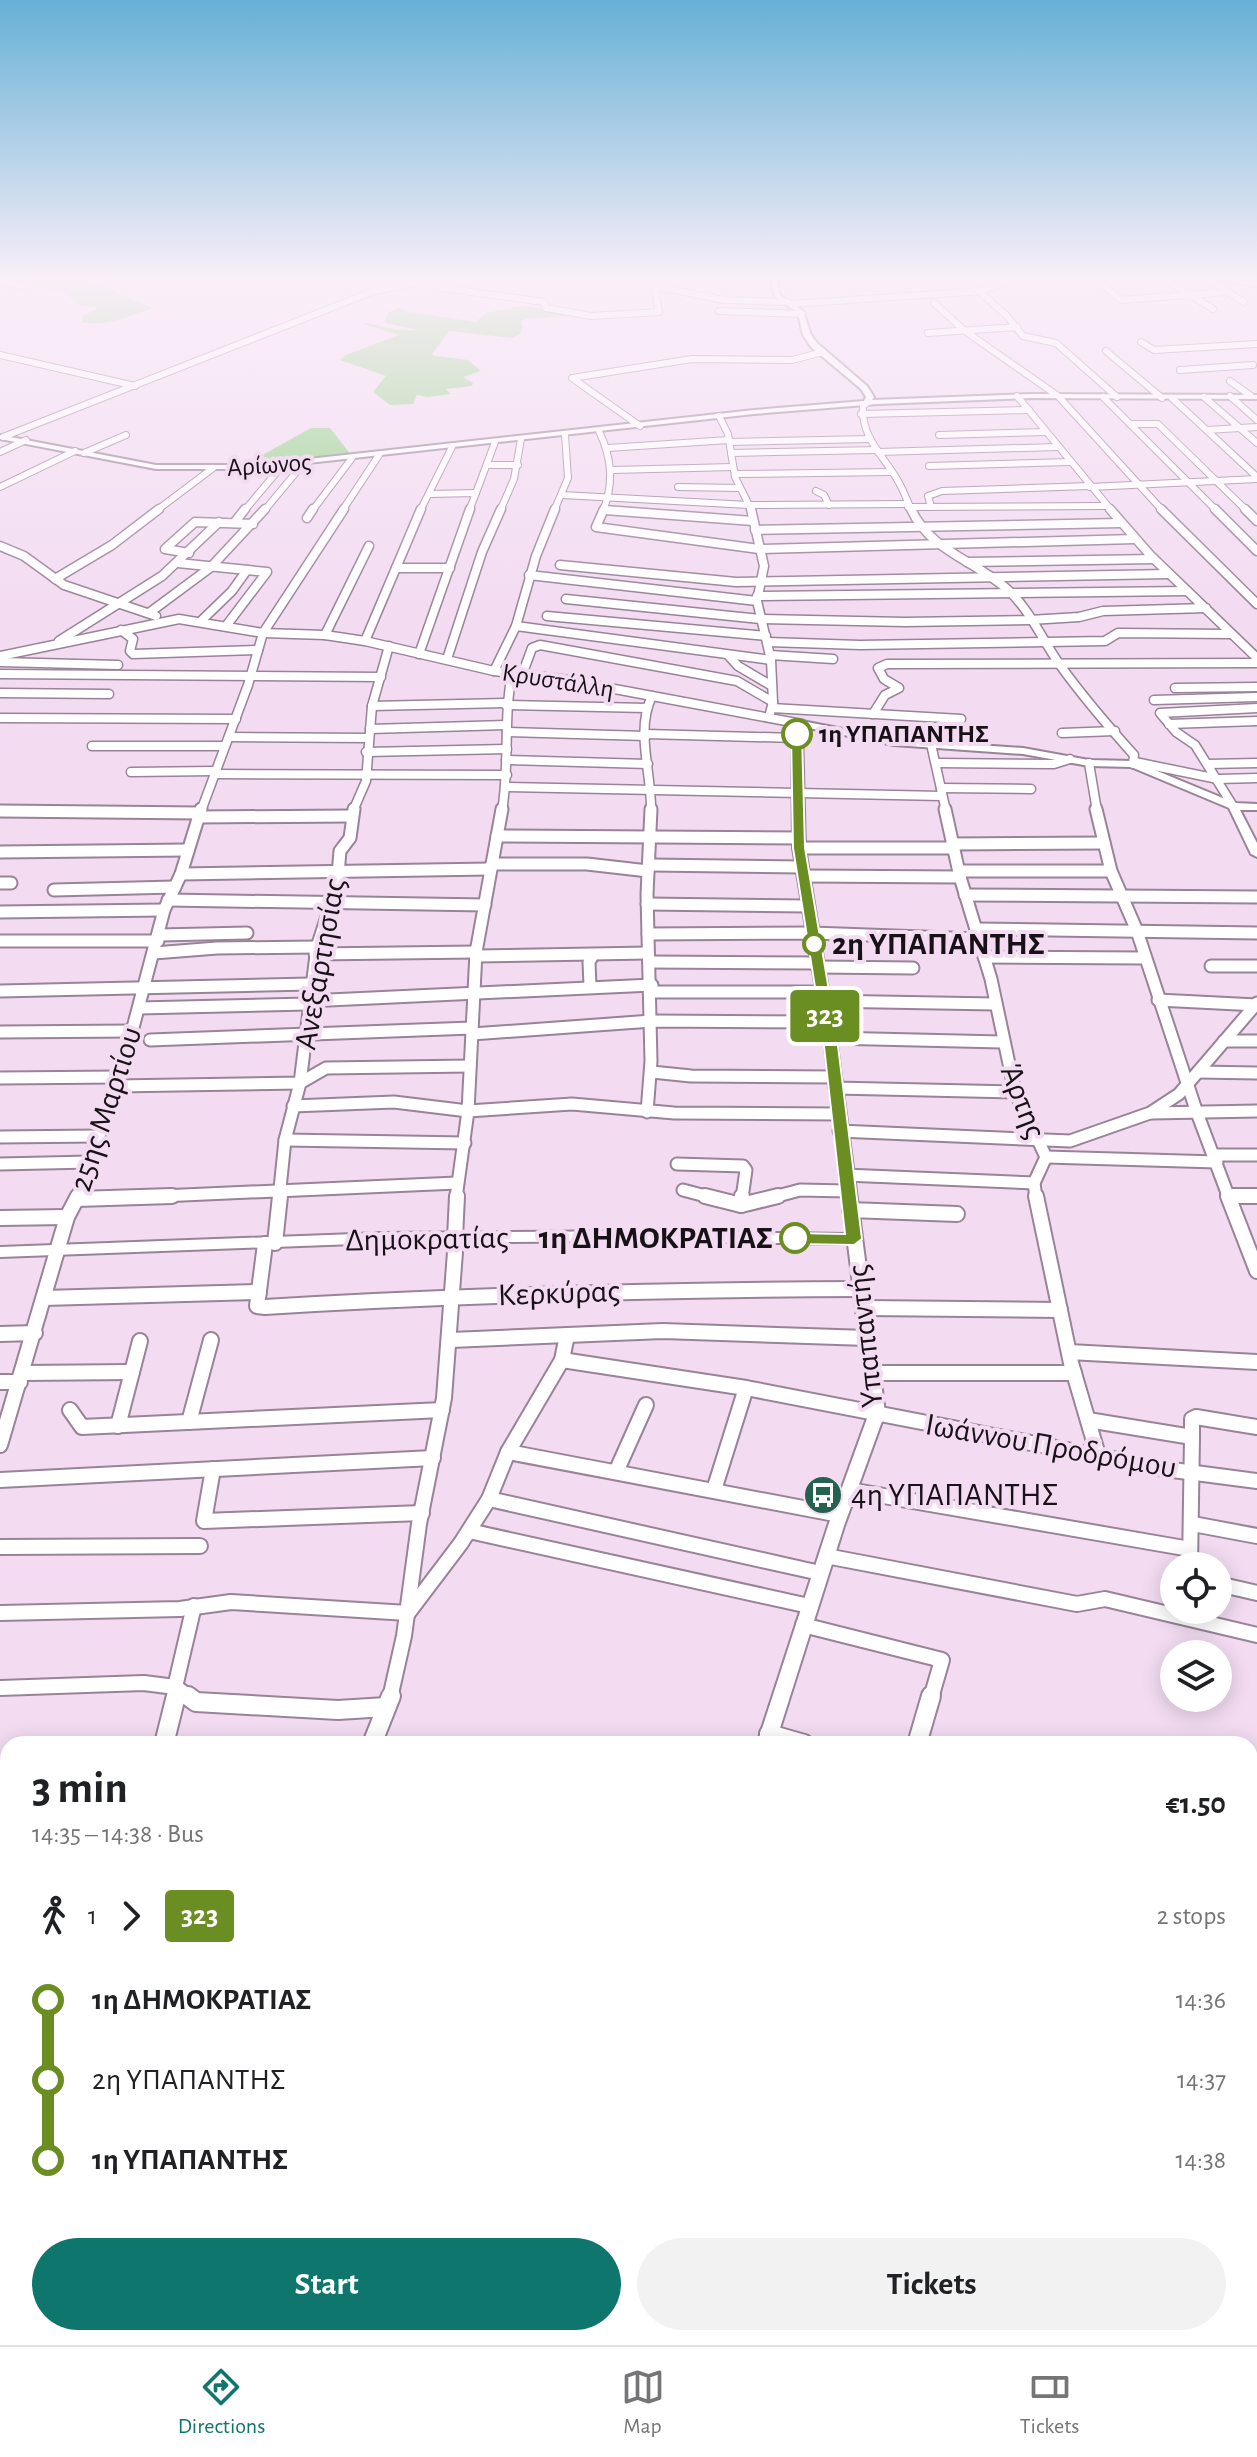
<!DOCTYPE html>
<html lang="en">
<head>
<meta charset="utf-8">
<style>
	body { margin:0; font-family:"Alegreya Sans",sans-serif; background:#f2f2f2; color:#202124; height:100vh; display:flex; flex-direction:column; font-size:30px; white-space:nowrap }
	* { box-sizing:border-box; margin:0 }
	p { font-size:26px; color:#757577 }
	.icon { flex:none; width:44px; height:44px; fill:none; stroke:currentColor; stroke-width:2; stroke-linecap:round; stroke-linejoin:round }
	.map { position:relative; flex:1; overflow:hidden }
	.details { position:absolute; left:0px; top:1736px; width:1258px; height:610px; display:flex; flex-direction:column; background:#fff; border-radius:24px 24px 0 0; box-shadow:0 4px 20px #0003 }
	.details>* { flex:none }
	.badge { padding:0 16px; border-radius:6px; font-size:28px; line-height:52px }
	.tools { position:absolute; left:1160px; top:1552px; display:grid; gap:16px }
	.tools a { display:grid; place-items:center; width:72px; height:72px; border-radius:50%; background:#fff; box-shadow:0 4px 20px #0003; font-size:40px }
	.map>.badge { position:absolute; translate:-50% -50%; box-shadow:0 0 0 4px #fff }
	.legs { display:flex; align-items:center; gap:12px; height:88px; padding:0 32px; font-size:26px }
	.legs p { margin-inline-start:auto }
	.headline { display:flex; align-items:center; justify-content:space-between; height:136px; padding:0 32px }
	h1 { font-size:44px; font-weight:700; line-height:60px }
	.primary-button { display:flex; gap:16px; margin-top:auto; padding:16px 32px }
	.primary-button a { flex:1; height:92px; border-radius:48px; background:#0f766e; color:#fff; font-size:32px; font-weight:700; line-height:92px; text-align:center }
	.primary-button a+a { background:#f2f2f2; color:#202124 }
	ul { padding:0 32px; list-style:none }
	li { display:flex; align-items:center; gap:28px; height:80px; font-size:30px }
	li i { display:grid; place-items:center; width:12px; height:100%; margin:0 10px; background:currentColor }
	li i::after { content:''; width:20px; height:20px; margin:-10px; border:6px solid; border-radius:50%; background:#fff }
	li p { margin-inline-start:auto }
	li:first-child i { background:linear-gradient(#0000 50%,currentColor 0) }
	li:last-child i { background:linear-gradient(currentColor 50%,#0000 0) }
	.dock { display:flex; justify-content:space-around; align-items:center; height:112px; border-top:2px solid #e0e0e0; background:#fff; font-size:22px; color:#757577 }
	.dock a { display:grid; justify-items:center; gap:4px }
	.dock .current { color:#0f766e }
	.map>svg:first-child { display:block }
	.green { fill:#95d289 }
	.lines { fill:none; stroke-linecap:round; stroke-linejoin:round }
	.minor-far4-casing { stroke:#988397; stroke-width:8 }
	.minor-far3-casing { stroke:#988397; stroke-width:11 }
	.minor-far2-casing { stroke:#988397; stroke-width:15 }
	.minor-far1-casing { stroke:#988397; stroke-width:18 }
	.minor-casing { stroke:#988397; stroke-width:22 }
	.tertiary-casing { stroke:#988397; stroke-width:4 }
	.secondary-casing { stroke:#988397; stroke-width:4 }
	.minor-far4 { stroke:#fff; stroke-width:6 }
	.minor-far3 { stroke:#fff; stroke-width:8 }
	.minor-far2 { stroke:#fff; stroke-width:11 }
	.minor-far1 { stroke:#fff; stroke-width:14 }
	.minor { stroke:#fff; stroke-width:18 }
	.tertiary { fill:#fff; fill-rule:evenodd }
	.secondary { fill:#fff; fill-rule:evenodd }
	.line-1 { fill:#6b8e23; stroke:#fff; stroke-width:2 }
	.stop-1-dot { fill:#fff; stroke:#6b8e23; stroke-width:4 }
	.labels { text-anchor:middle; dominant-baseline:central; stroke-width:8; stroke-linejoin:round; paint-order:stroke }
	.far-street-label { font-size:26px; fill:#191118; stroke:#f3dcf2 }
	.far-stop-label { font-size:26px; font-weight:bold; fill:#191118; stroke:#f3dcf2; text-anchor:start }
	.stop-label { font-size:32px; font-weight:bold; fill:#191118; stroke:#f3dcf2; text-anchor:start }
	.street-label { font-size:32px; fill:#191118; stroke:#f3dcf2 }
	.poi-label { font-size:32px; fill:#191118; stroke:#f3dcf2; text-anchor:start }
</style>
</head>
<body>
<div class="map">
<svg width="1257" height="2345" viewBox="0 0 1257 2345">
	<rect width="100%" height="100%" fill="#f3dcf2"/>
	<g class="green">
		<path d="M0 279H85L153 308C131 315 105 328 82 322L83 316 98 308 79 305 62 291 0 282Z"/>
		<path d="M522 306 560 311 568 316 525 319 521 322 523 327 520 334 513 338 449 331 432 354 435 356 468 360 481 371 463 377 473 383 472 386 446 389 451 394 427 397 417 395 413 404 390 405 373 392 386 376 340 360 346 355 399 335 363 324 366 323 399 330H420L384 323 389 312 400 308 408 312 476 322 486 313Z"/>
		<path d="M311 428H330L351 455 243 466Z"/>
	</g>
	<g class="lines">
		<g class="minor-far4-casing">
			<g id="minor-far4">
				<path d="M442 279V288L544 302 546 308 591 316 659 312 655 289 659 287 724 300 788 302"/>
				<path d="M965 279 1007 316 1023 336 1056 343 1117 397"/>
				<path d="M1096 279 1121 300 1228 292"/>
				<path d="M1165 279 1213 309"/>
				<path d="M1206 279 1244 302"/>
				<path d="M0 282 25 286"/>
				<path d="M934 303 965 331 1058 396 1163 511"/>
				<path d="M792 304 981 291 1016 279"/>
				<path d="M719 311 802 314"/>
				<path d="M928 333 1017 327"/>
				<path d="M1141 342 1154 350 1257 344"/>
				<path d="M1106 351 1162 398"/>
				<path d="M0 355 135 386"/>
				<path d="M1180 370 1253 365"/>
				<path d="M1230 381 1251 396"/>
				<path d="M1017 396 1112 511"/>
				<path d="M1230 396 1257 420"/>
				<path d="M1103 397 1217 511"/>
				<path d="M1204 397 1257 443"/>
				<path d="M1172 398 1257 477"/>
				<path d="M867 403 863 406C861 438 884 456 898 481 904 491 907 501 912 511"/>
				<path d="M861 414 1029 410"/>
				<path d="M719 416 728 434 735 477 752 511"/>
				<path d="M1130 424H1158L1247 511"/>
				<path d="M640 426 572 378 692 359 792 360 823 352"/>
				<path d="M1207 430 1257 427"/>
				<path d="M599 431C612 459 614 483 603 511"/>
				<path d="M939 435 1046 432"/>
				<path d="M3 437 374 291 434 279"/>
				<path d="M730 442 870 439"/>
				<path d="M608 448 729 440"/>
				<path d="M0 452 26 440"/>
				<path d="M878 452 1057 447"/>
				<path d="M84 453 126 435"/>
				<path d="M731 453 877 450"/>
				<path d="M487 465H518"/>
				<path d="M929 466 1070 462"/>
				<path d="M613 470 733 467"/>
				<path d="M735 474 892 472"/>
				<path d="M0 487 75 451"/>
				<path d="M678 487 740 488"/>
				<path d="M1090 487 1257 479"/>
				<path d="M816 491 824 495 829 505"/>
				<path d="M476 493 495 442"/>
				<path d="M429 494 476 493 469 511"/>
				<path d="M562 495 749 505 906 504"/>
				<path d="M908 507 1107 506"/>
				<path d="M931 507 928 496 942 491 1089 486"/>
				<path d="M605 510 623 511"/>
				<path d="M156 511 213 468"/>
				<path d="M244 511 282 466"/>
				<path d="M264 511 303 464"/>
				<path d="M312 511 352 458"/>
				<path d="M342 511 379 455"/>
				<path d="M420 511 452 447"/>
				<path d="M500 511 514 479 521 439"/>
				<path d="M554 511 568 478 565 435"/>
			</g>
		</g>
		<g class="minor-far3-casing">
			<g id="minor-far3">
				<path d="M604 509 596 527 759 549 1135 539"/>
				<path d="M751 509 764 566 757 601 771 660 773 702 769 717"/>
				<path d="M911 509C931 552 975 560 1008 590 1031 611 1042 640 1060 665 1083 697 1108 726 1134 755L1133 764"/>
				<path d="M1110 509 1151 556 1257 658"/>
				<path d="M1161 509 1257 604"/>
				<path d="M1215 509 1257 551"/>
				<path d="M1245 509 1257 521"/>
				<path d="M605 510 753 521"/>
				<path d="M307 518 313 509"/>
				<path d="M234 523 245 509"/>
				<path d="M755 530 1121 523"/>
				<path d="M0 546 24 556 64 585 156 616"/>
				<path d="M189 553 165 549 195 522 253 524"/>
				<path d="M967 562 1154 559"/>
				<path d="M178 563 267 572 226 626"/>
				<path d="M560 565 736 582 1169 574"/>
				<path d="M396 568H450"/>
				<path d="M529 575 757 601"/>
				<path d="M55 579 112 545 159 509"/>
				<path d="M757 596 1187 591"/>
				<path d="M566 599 760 619 905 622 1030 620 1079 617 1103 611 1206 608"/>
				<path d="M149 613 211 567 265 509"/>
				<path d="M547 616 766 636"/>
				<path d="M201 621 232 591 247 570"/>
				<path d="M516 626 771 660"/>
				<path d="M121 630 133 639 130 651 133 654 258 650"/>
				<path d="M325 635 369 546"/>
				<path d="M59 641 162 576 219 522"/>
				<path d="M365 641 421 509"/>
				<path d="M768 642 860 645 1105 641 1118 633 1231 634"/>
				<path d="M419 654 470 509"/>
				<path d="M728 655 738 666 772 686"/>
				<path d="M770 655 833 659"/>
				<path d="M0 656 179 619 263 633 325 635 365 641 494 671 561 679 802 724"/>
				<path d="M447 659 482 552 501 509"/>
				<path d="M0 662 118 665"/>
				<path d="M494 671 516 626 536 556 555 509"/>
				<path d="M0 674 381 677"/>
				<path d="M522 675 532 648 540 645 737 681 773 702"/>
				<path d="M1175 688 1257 687"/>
				<path d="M0 693 109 694"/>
				<path d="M1154 700 1257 697"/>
				<path d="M506 705 647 708"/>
				<path d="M372 706 506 703"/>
				<path d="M772 708 961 719"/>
				<path d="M873 714 885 695 899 688 884 679 878 668 887 664 1257 663"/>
				<path d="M0 718 236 719"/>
				<path d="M1169 724 1257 721"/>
				<path d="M370 729 506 725"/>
				<path d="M507 732 646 736"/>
				<path d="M1062 733 1115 731"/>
				<path d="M646 734 796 738"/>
				<path d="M229 737 368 738"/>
				<path d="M931 744 946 811"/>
				<path d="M92 746H225"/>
				<path d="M366 752 507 749"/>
				<path d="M506 760 648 764"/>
				<path d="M1135 762 1218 779 1257 778"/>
				<path d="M936 763 1054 764 1070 759"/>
				<path d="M1089 763 1097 811"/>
				<path d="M1208 764 1257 763"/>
				<path d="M131 772 215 771"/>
				<path d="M214 774 507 775"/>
				<path d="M506 787 942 796"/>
				<path d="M941 788 1031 789"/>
				<path d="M1233 806 1195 745 1176 732 1160 713 1257 708"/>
				<path d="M201 811 248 685 263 633 344 509"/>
				<path d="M353 811 366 781 372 706 389 646"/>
				<path d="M502 811C510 765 503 719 512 674"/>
				<path d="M651 811C652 773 635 731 652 696"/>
			</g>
		</g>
		<g class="minor-far2-casing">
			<g id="minor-far2">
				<path d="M945 809 960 877 991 979 1015 1092 1046 1157 1034 1183 1036 1198"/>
				<path d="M1096 809 1111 871 1137 931 1196 1110 1229 1198"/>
				<path d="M0 811 200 813"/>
				<path d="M198 817 352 816"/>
				<path d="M497 836 799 838"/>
				<path d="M952 844 1104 843"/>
				<path d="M799 848H953"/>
				<path d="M0 852 188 850"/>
				<path d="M492 864H587L648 871"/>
				<path d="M650 865 802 867"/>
				<path d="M959 871H1111"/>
				<path d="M181 874 490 869"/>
				<path d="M804 876 960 877"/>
				<path d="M0 883H11"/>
				<path d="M54 890 175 887"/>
				<path d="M965 895 1257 897"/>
				<path d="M168 900 485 905"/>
				<path d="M647 904 808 906"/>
				<path d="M0 912 164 910"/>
				<path d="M976 929 1257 933"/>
				<path d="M648 934 812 933 978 939"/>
				<path d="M160 935 247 933"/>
				<path d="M0 941H158"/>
				<path d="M154 953 217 948 317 947"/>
				<path d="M315 954 476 952"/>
				<path d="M476 956 648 953"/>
				<path d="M984 957 1143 958"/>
				<path d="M649 962 817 963"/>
				<path d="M1211 966H1257"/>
				<path d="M817 967 913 968"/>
				<path d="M590 986 589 962 593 955"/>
				<path d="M0 991 310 984"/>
				<path d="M651 992H820"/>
				<path d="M1158 1000 1257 1005"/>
				<path d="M308 1001 652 985"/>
				<path d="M822 1001 995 1004"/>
				<path d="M139 1008 308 1004"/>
				<path d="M0 1032 133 1031"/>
				<path d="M472 1034 652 1021 826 1022"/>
				<path d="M830 1038 1002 1042"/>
				<path d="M150 1040 472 1028"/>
				<path d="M1224 1041H1257"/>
				<path d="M652 1072 691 1076 834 1077"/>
				<path d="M1198 1072 1257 1073"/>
				<path d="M0 1078 120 1077"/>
				<path d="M116 1086 300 1083 326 1068 470 1066"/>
				<path d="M835 1088 1015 1092"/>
				<path d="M293 1106 394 1102 468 1111 572 1104 674 1113 838 1114"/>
				<path d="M647 1112 651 1061 647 894 651 809"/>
				<path d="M1152 1113 1257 1111"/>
				<path d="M839 1131 1070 1141 1150 1113 1179 1094 1257 1003"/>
				<path d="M0 1137 98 1136"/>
				<path d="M285 1140 465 1143"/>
				<path d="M1215 1155H1257"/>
				<path d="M1046 1157 1217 1162"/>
				<path d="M0 1164 90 1162"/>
				<path d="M677 1164 743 1166 746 1170 742 1198"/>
				<path d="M845 1175 1034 1183"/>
				<path d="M683 1190 713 1198"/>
				<path d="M1230 1196H1257"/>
				<path d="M77 1198 120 1077 164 910 181 874 201 809"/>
				<path d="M116 1198 457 1183"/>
				<path d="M279 1198 285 1140 300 1083 317 947 337 886 340 851 350 838 354 809"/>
				<path d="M456 1198 468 1111 476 952 502 809"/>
				<path d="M770 1198 800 1190 847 1191"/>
			</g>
		</g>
		<g class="minor-far1-casing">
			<g id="minor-far1">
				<path d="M705 1196 741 1205 778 1196"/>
				<path d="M1036 1196 1071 1363 1098 1455"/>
				<path d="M1228 1196 1257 1271"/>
				<path d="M1230 1196H1257"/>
				<path d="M77 1199 172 1196"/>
				<path d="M741 1205 742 1196"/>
				<path d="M850 1210 957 1214"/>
				<path d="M0 1218 67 1217"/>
				<path d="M455 1238 457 1196"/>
				<path d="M275 1243 280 1196"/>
				<path d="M265 1244 257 1306 265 1307C464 1295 662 1290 861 1289"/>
				<path d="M44 1298 259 1292"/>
				<path d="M864 1308 1060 1310"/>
				<path d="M0 1334 35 1333"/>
				<path d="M451 1340 663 1331 867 1338"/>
				<path d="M1069 1352 1257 1362"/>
				<path d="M562 1360 746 1388 1165 1469 1257 1481"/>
				<path d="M23 1373 132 1372"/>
				<path d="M872 1373H1074"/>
				<path d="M0 1382H20"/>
				<path d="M70 1410 82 1427 442 1410"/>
				<path d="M1088 1420 1192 1437V1419L1196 1417 1257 1427"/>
				<path d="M189 1422 211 1340"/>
				<path d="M118 1426 140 1341"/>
				<path d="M0 1445 67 1217 78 1196"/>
				<path d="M508 1452 840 1515"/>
				<path d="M213 1469 204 1521 422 1513"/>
				<path d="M616 1472 646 1405"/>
				<path d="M0 1480 433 1458"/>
				<path d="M714 1490 746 1388"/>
				<path d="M849 1490 1190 1549"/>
				<path d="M489 1499 820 1573"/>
				<path d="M1193 1524 1257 1536"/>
				<path d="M469 1531 809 1606"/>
				<path d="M0 1547 200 1546"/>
				<path d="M826 1556 1077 1604 1105 1599 1257 1635"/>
				<path d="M1190 1566 1192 1437"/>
				<path d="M1218 1584 1257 1593"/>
				<path d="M0 1613 180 1609 231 1602 408 1613 461 1543 489 1499 508 1452 562 1360 567 1335"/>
				<path d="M803 1625 942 1660 931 1698"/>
				<path d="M175 1687 194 1606"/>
				<path d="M0 1688 144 1683 175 1687 191 1698"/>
				<path d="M176 1698 178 1689"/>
				<path d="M390 1698 404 1636 419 1524 444 1398 455 1252"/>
			</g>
		</g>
		<g class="minor-casing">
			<g id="minor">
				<path d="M188 1696 196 1702 338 1710 386 1707"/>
				<path d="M769 1734 804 1744"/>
				<path d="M164 1744 176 1696"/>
				<path d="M372 1744 391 1696"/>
				<path d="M917 1744 931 1696"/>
				<path d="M0 1776H8"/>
				<path d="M0 1864 8 1865"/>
				<path d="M0 1991H8"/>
				<path d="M0 2087H8"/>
				<path d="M1250 2095 1257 2097"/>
				<path d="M0 2193H8"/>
				<path d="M0 2294H8"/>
				<path d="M512 2338 536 2345"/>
				<path d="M1039 2338 1071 2345"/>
				<path d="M96 2345 99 2338"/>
			</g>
		</g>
		<g class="tertiary-casing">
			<g id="tertiary">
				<path d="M770 279H776L780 295 803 311 811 335 817 343 867 386 874 397 872 400 1032 394 1257 395V399L1032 398 878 404 754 414 254 469H156L0 439V435L156 465H254L754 410 864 401 866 397 861 389 811 347 803 335 798 313 775 297Z"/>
				<path d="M802 721 894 739 1023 748 1089 760 1133 761 1235 803 1257 804V810H1240L1257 843V857L1251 854 1229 808 1131 767 1089 766 1023 754 894 745 804 727 802 729 805 848 836 1038 885 1413 844 1526 775 1744H757L828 1526 869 1413 848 1244 650 1241 382 1243 0 1257V1247L382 1233 650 1231 847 1234 824 1038 793 848 792 728Z"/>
				<path d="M588 2338H612L610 2345H586Z"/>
			</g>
		</g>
		<g class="secondary-casing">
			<path id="secondary" d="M1220 279 1257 282V286L1224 281Z"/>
		</g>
		<use href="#minor-far4" class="minor-far4"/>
		<use href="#minor-far3" class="minor-far3"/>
		<use href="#minor-far2" class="minor-far2"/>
		<use href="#minor-far1" class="minor-far1"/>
		<use href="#minor" class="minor"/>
		<use href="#tertiary" class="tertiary"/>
		<use href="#secondary" class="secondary"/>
	</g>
	<linearGradient id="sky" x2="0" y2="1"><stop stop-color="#66b0d6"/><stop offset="0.46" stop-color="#faeff9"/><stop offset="1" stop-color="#faeff9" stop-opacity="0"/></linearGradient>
	<rect width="1257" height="607" fill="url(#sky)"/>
	<path class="line-1" d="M797 730 802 734 805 848 837 1038 862 1239 854 1245 795 1244 787 1238 795 1233 845 1234 823 1038 793 848 791 734Z"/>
	<defs>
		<g id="bus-disc" transform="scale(2)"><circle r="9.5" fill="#24624f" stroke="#f3dcf2"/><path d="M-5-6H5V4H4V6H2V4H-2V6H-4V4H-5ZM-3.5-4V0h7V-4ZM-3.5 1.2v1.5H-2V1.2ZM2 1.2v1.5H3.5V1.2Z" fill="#fff"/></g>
	</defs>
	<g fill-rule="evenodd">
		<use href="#bus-disc" x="823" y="1495"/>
	</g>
	<g class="stop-1-dot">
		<circle cx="797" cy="734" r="14"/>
		<circle cx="814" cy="944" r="10"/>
		<circle cx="795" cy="1238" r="14"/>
	</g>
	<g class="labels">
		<g class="far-street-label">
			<text transform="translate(269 465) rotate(-4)">Αρίωνος</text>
			<text transform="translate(558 681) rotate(9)">Κρυστάλλη</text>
		</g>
		<g class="far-stop-label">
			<text x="819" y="734">1η ΥΠΑΠΑΝΤΗΣ</text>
		</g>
		<g class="stop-label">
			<text x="832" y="944">2η ΥΠΑΠΑΝΤΗΣ</text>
			<text x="773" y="1238" text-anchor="end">1η ΔΗΜΟΚΡΑΤΙΑΣ</text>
		</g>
		<g class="street-label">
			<text transform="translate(320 964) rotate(-80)">Ανεξαρτησίας</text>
			<text transform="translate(1023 1101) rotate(69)">Άρτης</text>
			<text transform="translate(106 1109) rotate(-72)">25ης Μαρτίου</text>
			<text transform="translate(427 1239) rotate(-1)">Δημοκρατίας</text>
			<text transform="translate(559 1293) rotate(-2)">Κερκύρας</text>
			<text transform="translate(865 1336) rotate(-96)">Υπαπαντής</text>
			<text transform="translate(1051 1446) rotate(10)">Ιωάννου Προδρόμου</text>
		</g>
		<g class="poi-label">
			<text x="851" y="1495">4η ΥΠΑΠΑΝΤΗΣ</text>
		</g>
	</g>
</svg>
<div class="tools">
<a><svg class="icon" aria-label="locate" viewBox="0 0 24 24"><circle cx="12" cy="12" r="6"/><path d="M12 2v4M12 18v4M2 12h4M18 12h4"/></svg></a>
<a><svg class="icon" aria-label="layers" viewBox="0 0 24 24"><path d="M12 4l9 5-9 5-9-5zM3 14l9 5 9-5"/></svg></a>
</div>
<b class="badge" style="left:825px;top:1016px;background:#6b8e23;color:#fff">323</b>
<section class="details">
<div class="headline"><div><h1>3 min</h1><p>14:35 – 14:38 · Bus</p></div><b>€1.50</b></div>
<div class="legs"><svg class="icon" aria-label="walk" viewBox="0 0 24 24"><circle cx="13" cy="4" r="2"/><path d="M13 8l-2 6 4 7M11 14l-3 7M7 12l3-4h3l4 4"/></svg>1<svg class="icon" aria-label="forward" viewBox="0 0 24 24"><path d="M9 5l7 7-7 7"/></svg><b class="badge" style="background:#6b8e23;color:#fff">323</b><p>2 stops</p></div>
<ul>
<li><i style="color:#6b8e23"></i><b>1η ΔΗΜΟΚΡΑΤΙΑΣ</b><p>14:36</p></li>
<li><i style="color:#6b8e23"></i><span>2η ΥΠΑΠΑΝΤΗΣ</span><p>14:37</p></li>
<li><i style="color:#6b8e23"></i><b>1η ΥΠΑΠΑΝΤΗΣ</b><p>14:38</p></li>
</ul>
<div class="primary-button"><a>Start</a><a>Tickets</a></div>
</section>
</div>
<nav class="dock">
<a class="current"><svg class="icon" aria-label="directions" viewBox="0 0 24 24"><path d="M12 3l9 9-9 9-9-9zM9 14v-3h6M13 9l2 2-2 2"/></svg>Directions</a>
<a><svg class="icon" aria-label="map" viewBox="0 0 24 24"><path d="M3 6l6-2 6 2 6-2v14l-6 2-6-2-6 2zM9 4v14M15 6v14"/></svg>Map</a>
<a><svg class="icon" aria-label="tickets" viewBox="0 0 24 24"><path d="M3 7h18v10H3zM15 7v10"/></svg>Tickets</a>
</nav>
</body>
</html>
